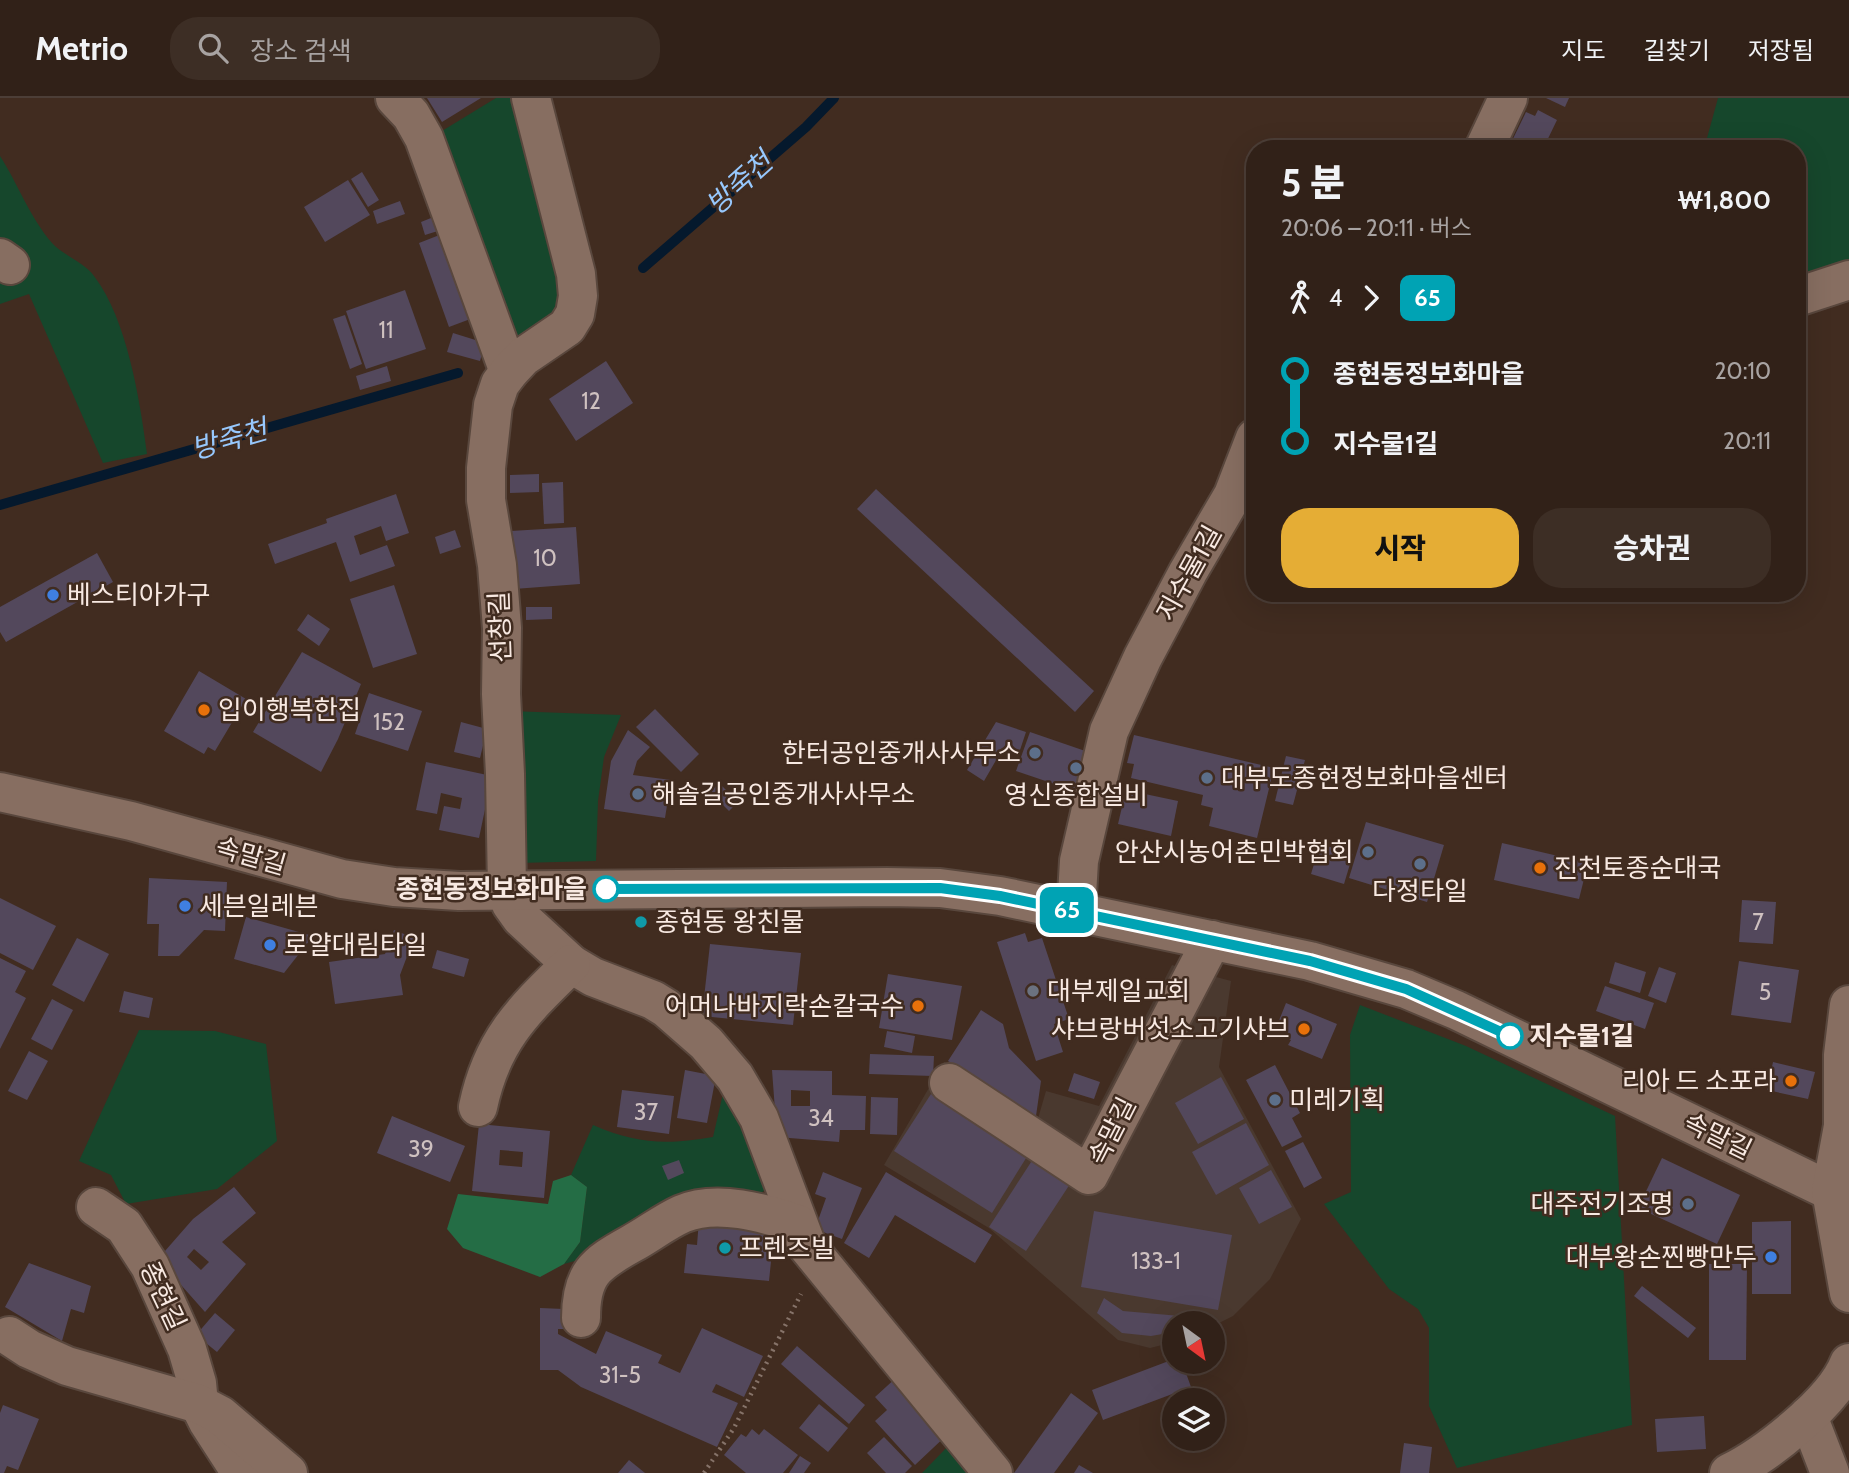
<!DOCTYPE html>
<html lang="ko">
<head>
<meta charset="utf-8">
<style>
	body { margin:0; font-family:Cabin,"Noto Sans KR",sans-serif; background:#3d2e25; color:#f1f3f6; height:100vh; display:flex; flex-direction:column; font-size:26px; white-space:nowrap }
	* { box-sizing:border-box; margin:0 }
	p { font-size:23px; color:#a8a3a2 }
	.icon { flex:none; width:38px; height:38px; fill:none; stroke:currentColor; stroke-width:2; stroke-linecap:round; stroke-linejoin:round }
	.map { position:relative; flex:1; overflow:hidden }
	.panel { position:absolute; left:1246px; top:42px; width:560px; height:462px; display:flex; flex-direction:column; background:#312118; border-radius:28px; box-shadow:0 7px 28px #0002,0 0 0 2px #4c3e37 }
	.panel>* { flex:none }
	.badge { padding:0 14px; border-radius:10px; font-size:24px; line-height:46px }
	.needle { width:46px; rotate:147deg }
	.buttons { position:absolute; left:1162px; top:1213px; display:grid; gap:14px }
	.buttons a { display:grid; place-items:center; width:63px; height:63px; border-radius:50%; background:#312118; box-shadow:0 7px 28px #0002,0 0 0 2px #4c3e37; font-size:35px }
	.map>.badge { position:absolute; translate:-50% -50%; box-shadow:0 0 0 4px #fff }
	.legs { display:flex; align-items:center; gap:10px; height:77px; padding:0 35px; font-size:23px }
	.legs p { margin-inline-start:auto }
	.overview { display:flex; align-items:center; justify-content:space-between; height:119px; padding:0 35px }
	h1 { font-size:38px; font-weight:800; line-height:52px }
	.primary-button { display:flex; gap:14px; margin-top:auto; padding:14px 35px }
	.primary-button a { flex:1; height:80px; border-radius:28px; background:#e5ad35; color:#111; font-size:28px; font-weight:800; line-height:80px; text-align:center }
	.primary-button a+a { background:#3d2e25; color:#f1f3f6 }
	ul { padding:0 35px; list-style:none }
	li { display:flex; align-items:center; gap:24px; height:70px; font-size:26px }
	li i { display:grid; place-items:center; width:10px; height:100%; margin:0 9px; background:currentColor }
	li i::after { content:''; width:18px; height:18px; margin:-9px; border:5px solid; border-radius:50%; background:#312118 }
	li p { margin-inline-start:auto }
	li:first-child i { background:linear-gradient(#0000 50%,currentColor 0) }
	li:last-child i { background:linear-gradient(currentColor 50%,#0000 0) }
	header { display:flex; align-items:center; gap:42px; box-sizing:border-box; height:98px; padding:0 35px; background:#312118; border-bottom:2px solid #4c3e37 }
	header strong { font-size:33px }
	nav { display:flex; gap:38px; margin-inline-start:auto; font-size:24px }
	.search { width:490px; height:63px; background:#3d2e25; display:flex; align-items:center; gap:18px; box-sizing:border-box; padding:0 24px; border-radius:28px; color:#a8a3a2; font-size:26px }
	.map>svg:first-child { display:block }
	.industrial { fill:#4a392f }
	.green { fill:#16472c }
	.forest { fill:#246d45 }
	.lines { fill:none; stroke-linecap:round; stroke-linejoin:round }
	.stream { stroke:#05192d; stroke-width:10 }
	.building { fill:#53485c; fill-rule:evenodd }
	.minor-casing { stroke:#59473d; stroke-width:42 }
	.path { stroke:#867369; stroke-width:4.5; stroke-dasharray:2 5; stroke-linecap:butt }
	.minor { stroke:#876e61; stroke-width:38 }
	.line-1-casing { stroke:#fff; stroke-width:16 }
	.line-1 { stroke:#00a3b4; stroke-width:10 }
	.shop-dot { fill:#3f7fe0; stroke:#412c20; stroke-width:2.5 }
	.food-dot { fill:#e8710a; stroke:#412c20; stroke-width:2.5 }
	.service-dot { fill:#5c6f8a; stroke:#412c20; stroke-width:2.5 }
	.stop-1-dot { fill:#fff; stroke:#00a3b4; stroke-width:3.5 }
	.culture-dot { fill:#0f9aa8; stroke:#412c20; stroke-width:2.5 }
	.worship-dot { fill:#6b7280; stroke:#412c20; stroke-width:2.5 }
	.labels { text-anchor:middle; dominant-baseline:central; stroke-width:5; stroke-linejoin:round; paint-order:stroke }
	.number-label { font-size:23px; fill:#cfc1c0 }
	.street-label { font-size:26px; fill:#f8e9e2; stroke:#412c20 }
	.poi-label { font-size:26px; fill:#f8e9e2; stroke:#412c20; text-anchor:start }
	.stop-label { font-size:26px; font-weight:bold; fill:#f8e9e2; stroke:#412c20; text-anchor:end }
	.water-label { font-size:28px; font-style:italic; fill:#97c8fd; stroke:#412c20 }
</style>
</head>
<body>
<header>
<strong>Metrio</strong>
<div class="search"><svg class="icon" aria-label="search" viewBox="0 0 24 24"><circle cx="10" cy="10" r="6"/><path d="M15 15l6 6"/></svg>장소 검색</div>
<nav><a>지도</a><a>길찾기</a><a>저장됨</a></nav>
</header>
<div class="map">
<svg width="1849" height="1375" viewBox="0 0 1849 1375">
	<rect width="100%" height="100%" fill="#412c20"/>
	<path class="industrial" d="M1172 867 1231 883 1219 969 1301 1121 1270 1181 1233 1218 1213 1228V1225H1174V1244L1150 1250 1118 1242 989 1130 884 1067 944 964 1037 1024 1046 993 1099 1008Z"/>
	<g class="green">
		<path d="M496 0H524L568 202 518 253 437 36Z"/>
		<path d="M1718 0H1849V173L1797 191V51H1704Z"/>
		<path d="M0 58C18 86 29 118 52 145 64 158 84 164 94 178 127 221 140 302 147 356L103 365 29 196 0 206Z"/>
		<path d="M509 613 621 617 604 659 598 703 596 763 518 765Z"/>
		<path d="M1360 907 1466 948 1615 1018 1632 1327 1457 1370 1429 1308V1230L1418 1211 1389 1191 1324 1106 1351 1094 1350 937Z"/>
		<path d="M139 932 215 933 266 946 277 1043 217 1091 126 1106 111 1077 79 1063Z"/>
		<path d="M725 987 767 1076 765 1092 754 1100 592 1158 564 1166 580 1144 587 1089 571 1077 593 1027C637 1046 666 1047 713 1039Z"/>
		<path d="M954 1342 981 1375H922Z"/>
	</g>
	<path class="forest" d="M571 1077 587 1089 580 1144 564 1166 540 1179 463 1150 447 1131 458 1096 548 1106 553 1083Z"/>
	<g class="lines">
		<g class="stream">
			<path d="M643 170 806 29 834 0"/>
			<path d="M0 407 458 275"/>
		</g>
	</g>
	<g class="building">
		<path d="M427 0H481L442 24Z"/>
		<path d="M1546 0H1569L1565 9Z"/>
		<path d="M1538 12 1557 22 1543 51H1508L1526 14 1535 18Z"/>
		<path d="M362 74 379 102 368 109 351 81Z"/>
		<path d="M348 82 370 117 325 144 304 109Z"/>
		<path d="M400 103 405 116 377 126 373 113Z"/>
		<path d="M436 118 441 132 425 137 421 124Z"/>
		<path d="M442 136 473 220 449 229 419 145Z"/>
		<path d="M405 192 426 251 366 271 346 213Z"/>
		<path d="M345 217 362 266 350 271 333 221Z"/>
		<path d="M453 235 485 245 480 263 447 254Z"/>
		<path d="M606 263 633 305 576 343 549 301Z"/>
		<path d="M387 268 391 283 360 292 356 278Z"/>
		<path d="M539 376V394L510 395V377Z"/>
		<path d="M563 384 564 425 544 426 542 385Z"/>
		<path d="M876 391 1094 593 1075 614 857 411Z"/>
		<path d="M396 396 409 435 386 443 381 428 354 438 360 457 387 447 395 468 350 484 336 444 275 466 268 446 327 425 326 421Z"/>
		<path d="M576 429 580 486 514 491 511 433Z"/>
		<path d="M455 432 461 449 440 456 435 439Z"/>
		<path d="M97 455 113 484 6 544 0 534V509Z"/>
		<path d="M394 487 417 556 373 570 350 501Z"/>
		<path d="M526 509H552V521L526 522Z"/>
		<path d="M308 516 330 531 319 548 297 532Z"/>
		<path d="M302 554 361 586 338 641 321 674 253 634Z"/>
		<path d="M199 573 246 601 215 653 208 649 204 656 164 633Z"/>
		<path d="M369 595 422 613 408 653 355 636Z"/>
		<path d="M655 611 699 656 681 674 636 629Z"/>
		<path d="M461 624 487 631 480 660 454 654Z"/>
		<path d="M996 624 1026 634 1018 658 1002 652 984 683 967 672Z"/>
		<path d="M628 632 650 649 637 663 633 677 671 682 665 720 604 711 611 663Z"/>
		<path d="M1030 634 1094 656 1081 695 1016 673Z"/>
		<path d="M1134 637 1274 670 1257 740 1209 728 1213 710 1201 707 1203 697 1131 680 1134 666 1127 665Z"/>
		<path d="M1286 658 1305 662 1293 707 1275 703Z"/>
		<path d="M426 664 492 678 479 740 439 732 444 708 460 711 462 700 441 695 437 716 416 712Z"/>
		<path d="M719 685 738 704 729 713 710 694Z"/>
		<path d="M1126 692 1178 703 1171 738 1118 726Z"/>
		<path d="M1366 724 1444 747 1427 804 1349 780Z"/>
		<path d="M1502 745 1588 765 1579 801 1494 782Z"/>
		<path d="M1320 746 1353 756 1344 786 1311 776Z"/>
		<path d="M149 780 227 784 225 833 204 832 179 858H158L159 826H147Z"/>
		<path d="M0 800 56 828 33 872 0 855Z"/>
		<path d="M1742 802 1776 804 1773 846 1739 844Z"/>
		<path d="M246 819 313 838 284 875 234 861Z"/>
		<path d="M394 832 414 840 400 877 403 897 335 906 329 864 385 856Z"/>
		<path d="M1025 835 1028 844 1042 840 1069 921 1054 926 1063 954 1036 963 997 844Z"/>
		<path d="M77 840 109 856 84 904 52 887Z"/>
		<path d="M710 846 801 855 793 927 702 918Z"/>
		<path d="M437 852 469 861 464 879 432 870Z"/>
		<path d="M0 860 26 873 15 894 26 900 0 951Z"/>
		<path d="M1739 863 1799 872 1791 925 1731 917Z"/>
		<path d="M1615 864 1646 874 1640 895 1609 885Z"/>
		<path d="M1659 869 1676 875 1666 905 1648 898Z"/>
		<path d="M888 876 962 888 952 942 879 930Z"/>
		<path d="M1605 888 1654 905 1645 931 1596 913Z"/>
		<path d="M124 893 153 900 149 920 119 914Z"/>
		<path d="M52 901 73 912 52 952 31 941Z"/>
		<path d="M1286 905 1337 926 1322 961 1288 947 1291 942 1274 935Z"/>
		<path d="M981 912 1003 926 1009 950 1041 983 1036 1018 948 963Z"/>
		<path d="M887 933 915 938 912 955 884 949Z"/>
		<path d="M29 953 48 963 27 1002 8 993Z"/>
		<path d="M870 956 934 958 933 978 869 976Z"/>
		<path d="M1773 964 1815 974 1808 1001 1767 992Z"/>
		<path d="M1275 967 1300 1015 1292 1020 1302 1039 1282 1049 1246 982Z"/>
		<path d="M685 972 716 978 707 1025 677 1020Z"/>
		<path d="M772 972 832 973V997L866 998 865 1032H840L839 1044 777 1039ZM791 992 810 993V1008H791Z"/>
		<path d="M1074 975 1100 984 1094 1001 1068 993Z"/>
		<path d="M1221 979 1244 1021 1198 1046 1175 1005Z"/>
		<path d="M622 992 674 998 669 1036 617 1029Z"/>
		<path d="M931 996 1028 1057 992 1115 894 1053Z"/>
		<path d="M871 999 898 1000 897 1037 870 1036Z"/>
		<path d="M392 1018 465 1048 450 1084 377 1055Z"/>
		<path d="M1246 1025 1269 1067 1216 1097 1192 1054Z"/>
		<path d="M479 1026 550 1033 544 1100 472 1093ZM500 1052 523 1054 522 1069 499 1067Z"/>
		<path d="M1303 1044 1322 1080 1304 1090 1285 1053Z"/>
		<path d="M1035 1058 1072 1083 1026 1153 989 1129Z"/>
		<path d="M1662 1060 1740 1097 1717 1146 1638 1110Z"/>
		<path d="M679 1062 684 1075 668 1082 662 1068Z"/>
		<path d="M1271 1072 1292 1109 1259 1126 1239 1090Z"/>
		<path d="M823 1074 862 1090 842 1141 815 1131 826 1100 815 1096Z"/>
		<path d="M886 1074 992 1137 975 1165 895 1117 869 1160 844 1145Z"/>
		<path d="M234 1089 256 1115 222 1144 246 1166 205 1214 158 1161 193 1121ZM194 1151 209 1164 201 1172 187 1159Z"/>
		<path d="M1094 1113 1232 1137 1218 1212 1081 1189Z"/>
		<path d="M699 1122 766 1128 763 1153 772 1154 769 1183 684 1175 687 1146 697 1147Z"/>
		<path d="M1791 1123V1196H1752V1124Z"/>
		<path d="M29 1165 91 1188 84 1215 71 1211 62 1243 5 1209Z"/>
		<path d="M1709 1166H1747L1746 1262H1709Z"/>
		<path d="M1642 1188 1696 1230 1688 1240 1634 1198Z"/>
		<path d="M1104 1200 1123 1213 1180 1218 1179 1225H1174V1234L1151 1238 1122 1235 1097 1215Z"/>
		<path d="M540 1210 564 1211V1231H558V1236L596 1256 606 1233 662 1257 658 1265 680 1275 702 1230 763 1258 744 1299 716 1286 712 1294 738 1305 717 1349 581 1289 558 1272H540Z"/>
		<path d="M215 1215 235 1232 217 1254 196 1237Z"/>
		<path d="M797 1248 865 1307 849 1326 781 1266Z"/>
		<path d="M1174 1261V1264H1182L1191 1289 1103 1322 1092 1292Z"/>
		<path d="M898 1278 950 1334 915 1367 875 1323 887 1312 875 1299Z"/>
		<path d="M1071 1295 1098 1315 1054 1375H1014Z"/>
		<path d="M819 1306 848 1330 828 1354 799 1330Z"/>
		<path d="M3 1307 39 1321 18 1372 7 1368 4 1375H0V1315Z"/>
		<path d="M1704 1318 1706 1351 1657 1354 1655 1321Z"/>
		<path d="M752 1331 759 1337 764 1331 798 1357 783 1375H746L724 1357 741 1336 746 1339Z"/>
		<path d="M884 1339 912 1368 905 1375H886L867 1355Z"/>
		<path d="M1404 1345 1432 1349 1429 1375H1400Z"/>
		<path d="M800 1358 811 1365 804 1375H789Z"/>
		<path d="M629 1362 645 1375H618Z"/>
		<path d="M1079 1367 1093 1375H1074Z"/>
	</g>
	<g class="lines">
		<g class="minor-casing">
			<g id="minor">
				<path d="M395 0 411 17 424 40 509 274"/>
				<path d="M531 0 576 176 578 198 575 216 567 229 523 259 509 274 500 286 493 307 486 370V402L497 467 502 530 501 596 505 676 507 791 511 806 521 820 571 866 593 879 653 902 666 910 706 945 735 979 759 1020 807 1148 993 1375"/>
				<path d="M1484 51 1508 0"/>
				<path d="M0 160 10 167"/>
				<path d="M1797 199 1849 182"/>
				<path d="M0 694 131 723 342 781 394 789 459 793 887 789 940 790 1000 798 1310 863 1406 891 1456 912 1849 1102"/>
				<path d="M1076 814 1079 763 1109 633 1143 559 1188 474 1233 397 1255 340"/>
				<path d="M1849 907 1843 957V1028L1831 1093 1849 1195"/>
				<path d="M949 985 1089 1077 1212 842"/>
				<path d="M478 1009C492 941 524 912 571 866"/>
				<path d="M96 1109 124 1128 150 1168 187 1251 197 1285 199 1306 208 1324 241 1375"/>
				<path d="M581 1220C581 1176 595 1166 631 1146 648 1137 664 1124 682 1116 717 1101 764 1115 798 1126"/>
				<path d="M9 1238 29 1251 67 1268 199 1306 220 1317 288 1375"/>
				<path d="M1808 1318 1830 1375"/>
				<path d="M1729 1375C1766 1357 1834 1304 1849 1265"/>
			</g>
		</g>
		<path class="path" d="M704 1375 734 1330 801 1196"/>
		<use href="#minor" class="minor"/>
	</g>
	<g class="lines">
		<g class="line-1-casing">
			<path id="line-1" d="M606 791 940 790 1000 798 1310 863 1406 891 1510 938"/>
		</g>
		<use href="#line-1" class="line-1"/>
	</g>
	<g class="shop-dot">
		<circle cx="53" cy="497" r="7"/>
		<circle cx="185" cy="808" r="7"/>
		<circle cx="270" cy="847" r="7"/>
		<circle cx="1771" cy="1159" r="7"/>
	</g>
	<g class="food-dot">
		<circle cx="204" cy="612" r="7"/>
		<circle cx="1540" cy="770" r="7"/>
		<circle cx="918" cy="908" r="7"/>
		<circle cx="1304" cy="931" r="7"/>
		<circle cx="1791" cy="983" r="7"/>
	</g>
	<g class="service-dot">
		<circle cx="1035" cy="655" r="7"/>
		<circle cx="1076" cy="670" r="7"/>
		<circle cx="1207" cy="680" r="7"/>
		<circle cx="638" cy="696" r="7"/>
		<circle cx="1368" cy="754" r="7"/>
		<circle cx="1420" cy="766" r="7"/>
		<circle cx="1275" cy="1002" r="7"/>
		<circle cx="1688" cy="1106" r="7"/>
	</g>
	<g class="stop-1-dot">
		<circle cx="606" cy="791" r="12"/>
		<circle cx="1510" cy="938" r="12"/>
	</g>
	<g class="culture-dot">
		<circle cx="641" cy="824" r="7"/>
		<circle cx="725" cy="1150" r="7"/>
	</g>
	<circle class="worship-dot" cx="1033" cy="893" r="7"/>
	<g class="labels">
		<g class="number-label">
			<text x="386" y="232">11</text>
			<text x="591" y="303">12</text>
			<text x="545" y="460">10</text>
			<text x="389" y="624">152</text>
			<text x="1758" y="824">7</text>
			<text x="1765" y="894">5</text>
			<text x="646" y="1014">37</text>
			<text x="821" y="1020">34</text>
			<text x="421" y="1051">39</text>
			<text x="1156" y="1163">133-1</text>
			<text x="620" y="1277">31-5</text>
		</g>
		<g class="street-label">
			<text transform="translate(1189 475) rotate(-61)">지수물1길</text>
			<text transform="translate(500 529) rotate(-92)">선창길</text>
			<text transform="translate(251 758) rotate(16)">속말길</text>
			<text transform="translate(1112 1033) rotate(-63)">속말길</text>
			<text transform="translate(1718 1038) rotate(26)">속말길</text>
			<text transform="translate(163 1198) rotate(65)">종현길</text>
		</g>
		<g class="poi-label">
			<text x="67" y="497">베스티아가구</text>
			<text x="218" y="612">입이행복한집</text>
			<text x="1021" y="655" text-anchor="end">한터공인중개사사무소</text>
			<text x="1221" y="680">대부도종현정보화마을센터</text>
			<text x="652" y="696">해솔길공인중개사사무소</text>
			<text x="1076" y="697" text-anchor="middle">영신종합설비</text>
			<text x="1354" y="754" text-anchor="end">안산시농어촌민박협회</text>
			<text x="1554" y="770">진천토종순대국</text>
			<text x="1420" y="793" text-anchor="middle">다정타일</text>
			<text x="199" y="808">세븐일레븐</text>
			<text x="655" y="824">종현동 왕친물</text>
			<text x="284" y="847">로얄대림타일</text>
			<text x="1047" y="893">대부제일교회</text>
			<text x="904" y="908" text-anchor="end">어머나바지락손칼국수</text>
			<text x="1290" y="931" text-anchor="end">샤브랑버섯소고기샤브</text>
			<text x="1777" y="983" text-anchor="end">리아 드 소포라</text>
			<text x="1289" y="1002">미레기획</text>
			<text x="1674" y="1106" text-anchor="end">대주전기조명</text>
			<text x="739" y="1150">프렌즈빌</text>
			<text x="1757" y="1159" text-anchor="end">대부왕손찐빵만두</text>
		</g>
		<g class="stop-label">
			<text x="587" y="791">종현동정보화마을</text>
			<text x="1529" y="938" text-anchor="start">지수물1길</text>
		</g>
		<g class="water-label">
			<text transform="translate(739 85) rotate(-42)">방죽천</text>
			<text transform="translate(229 341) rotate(-16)">방죽천</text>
		</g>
	</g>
</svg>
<div class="buttons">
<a><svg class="needle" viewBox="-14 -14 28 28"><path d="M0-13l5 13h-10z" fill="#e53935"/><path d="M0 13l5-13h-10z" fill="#a8a3a2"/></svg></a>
<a><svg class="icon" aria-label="layers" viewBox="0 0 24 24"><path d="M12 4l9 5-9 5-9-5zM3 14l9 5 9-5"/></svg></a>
</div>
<b class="badge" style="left:1067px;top:812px;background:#00a3b4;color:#fff">65</b>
<section class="panel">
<div class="overview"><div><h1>5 분</h1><p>20:06 – 20:11 · 버스</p></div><b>₩1,800</b></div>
<div class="legs"><svg class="icon" aria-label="walk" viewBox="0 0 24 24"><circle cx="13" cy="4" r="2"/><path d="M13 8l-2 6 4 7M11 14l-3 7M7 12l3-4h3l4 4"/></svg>4<svg class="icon" aria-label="forward" viewBox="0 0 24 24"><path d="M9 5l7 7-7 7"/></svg><b class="badge" style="background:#00a3b4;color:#fff">65</b></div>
<ul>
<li><i style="color:#00a3b4"></i><b>종현동정보화마을</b><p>20:10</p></li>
<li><i style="color:#00a3b4"></i><b>지수물1길</b><p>20:11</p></li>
</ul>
<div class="primary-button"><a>시작</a><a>승차권</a></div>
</section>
</div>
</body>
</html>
